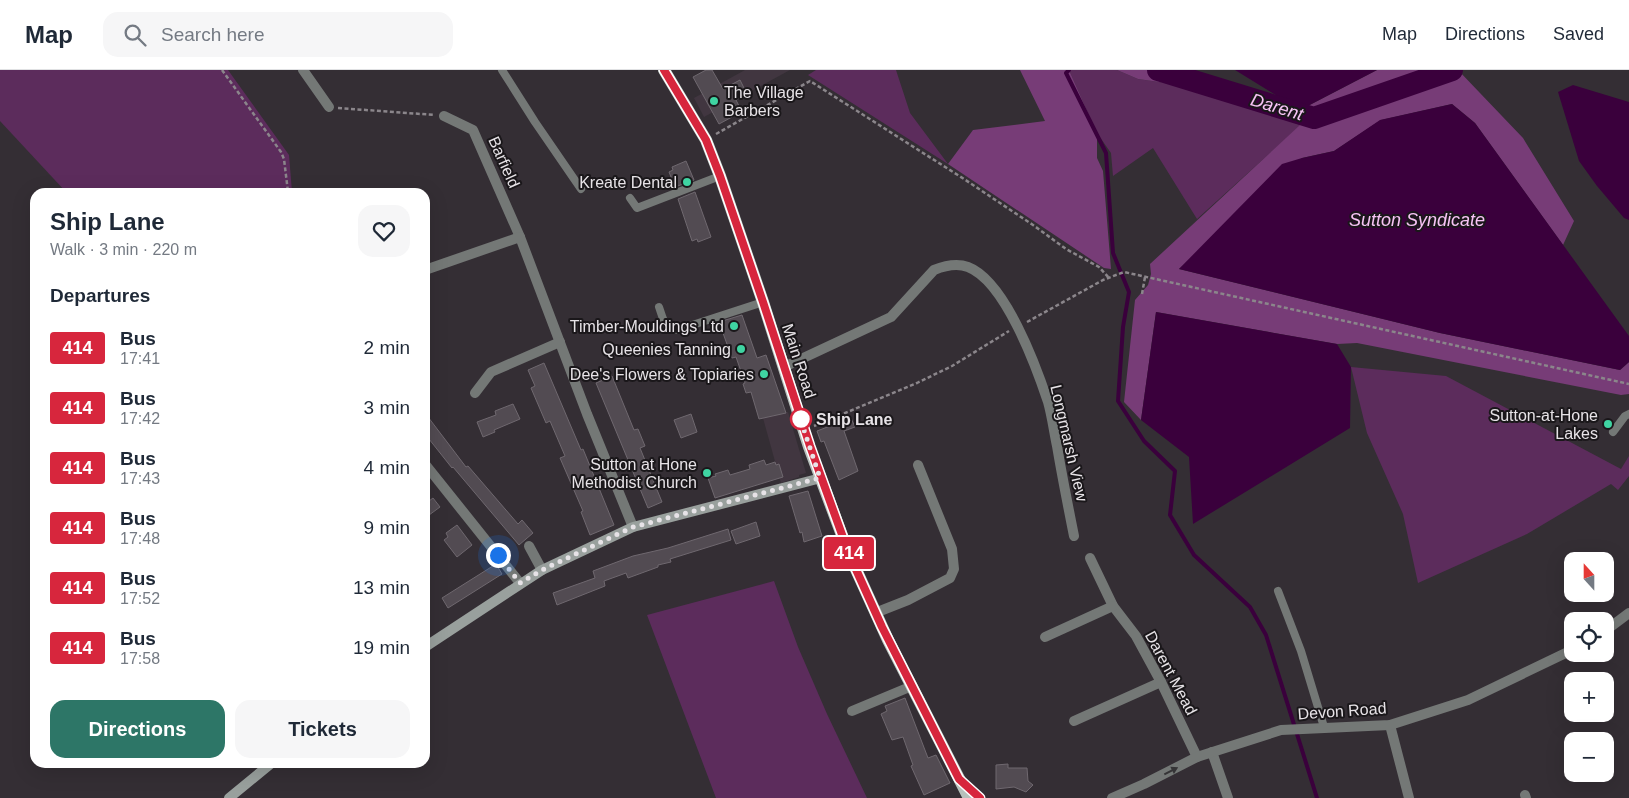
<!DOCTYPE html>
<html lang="en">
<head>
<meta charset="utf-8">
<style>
	body { margin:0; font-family:Helvetica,sans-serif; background:#f6f6f7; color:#1f2937; height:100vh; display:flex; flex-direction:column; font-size:19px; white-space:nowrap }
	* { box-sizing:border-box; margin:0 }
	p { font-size:16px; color:#747a83 }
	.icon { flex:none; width:28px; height:28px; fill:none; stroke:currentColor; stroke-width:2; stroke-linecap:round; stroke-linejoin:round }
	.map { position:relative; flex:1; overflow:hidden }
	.drawer { position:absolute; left:30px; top:118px; width:400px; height:580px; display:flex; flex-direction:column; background:#fff; border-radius:15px; box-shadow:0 5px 20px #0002 }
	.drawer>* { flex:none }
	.badge { padding:0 10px; border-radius:4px; font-size:18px; line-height:32px }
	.needle { width:32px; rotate:339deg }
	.fabs { position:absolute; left:1564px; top:482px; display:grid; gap:10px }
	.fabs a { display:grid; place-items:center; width:50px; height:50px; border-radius:10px; background:#fff; box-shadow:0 5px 20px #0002; font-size:25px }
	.you { position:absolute; width:25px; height:25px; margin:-12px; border:4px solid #fff; border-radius:50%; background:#1a73e8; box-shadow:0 0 0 8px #1a73e833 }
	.map>.badge { position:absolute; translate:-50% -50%; box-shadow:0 0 0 2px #fff }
	h2 { padding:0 20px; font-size:19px; line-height:45px }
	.round { display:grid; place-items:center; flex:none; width:52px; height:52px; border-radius:15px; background:#f6f6f7 }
	.headline { display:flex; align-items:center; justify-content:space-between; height:85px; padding:0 20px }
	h1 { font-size:24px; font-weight:700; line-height:38px }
	.cta { display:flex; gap:10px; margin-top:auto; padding:10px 20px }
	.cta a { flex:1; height:58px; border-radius:15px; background:#2d7667; color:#fff; font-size:20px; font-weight:700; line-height:58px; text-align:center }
	.cta a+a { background:#f6f6f7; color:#1f2937 }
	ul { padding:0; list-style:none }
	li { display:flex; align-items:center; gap:15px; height:60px; padding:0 20px }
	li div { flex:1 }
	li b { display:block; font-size:19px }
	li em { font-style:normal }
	li .badge { min-width:55px; font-weight:700; text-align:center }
	header { display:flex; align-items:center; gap:30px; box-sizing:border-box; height:70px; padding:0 25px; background:#fff; border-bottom:1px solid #e0e1e3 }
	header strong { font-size:24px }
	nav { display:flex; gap:28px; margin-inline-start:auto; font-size:18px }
	.search { width:350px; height:45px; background:#f6f6f7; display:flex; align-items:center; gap:12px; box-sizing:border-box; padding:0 18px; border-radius:15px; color:#747a83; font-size:19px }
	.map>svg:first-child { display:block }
	.built { fill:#413640 }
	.green { fill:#5c2c5c }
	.forest { fill:#773c77 }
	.water { fill:#3a003c }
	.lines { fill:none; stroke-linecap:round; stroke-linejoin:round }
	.stream { stroke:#3a003c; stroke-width:4 }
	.river { stroke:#3a003c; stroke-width:22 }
	.building { fill:#524b52; stroke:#6f686f }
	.path { stroke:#8b868b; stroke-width:2.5; stroke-dasharray:4 2.5; stroke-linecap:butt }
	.lane { stroke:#747876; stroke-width:8 }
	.street { stroke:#747876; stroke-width:10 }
	.secondary { stroke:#99a09d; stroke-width:10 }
	.primary { stroke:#b7c0bb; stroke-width:12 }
	.oneway { fill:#353436 }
	.line-casing { stroke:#fff; stroke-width:11 }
	.line { stroke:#d7263d; stroke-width:8 }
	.walk { stroke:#e7e3e7; stroke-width:5; stroke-dasharray:0 9 }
	.poi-dot { fill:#3fd4a2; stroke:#1a171a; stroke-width:2 }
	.stop-dot { fill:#fff; stroke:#d7263d; stroke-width:2.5 }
	.labels { text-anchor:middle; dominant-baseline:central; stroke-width:4; stroke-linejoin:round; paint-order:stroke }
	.poi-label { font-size:16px; fill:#e7e3e7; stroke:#1a171a; text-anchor:end }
	.street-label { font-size:16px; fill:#e7e3e7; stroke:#1a171a }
	.stop-label { font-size:16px; font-weight:bold; fill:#e7e3e7; stroke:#1a171a; text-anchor:start }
	.water-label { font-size:18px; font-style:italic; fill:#f7c3f5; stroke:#1a171a }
</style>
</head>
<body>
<header>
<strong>Map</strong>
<div class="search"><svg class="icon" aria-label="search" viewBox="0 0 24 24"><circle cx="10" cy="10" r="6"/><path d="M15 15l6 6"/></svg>Search here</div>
<nav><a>Map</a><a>Directions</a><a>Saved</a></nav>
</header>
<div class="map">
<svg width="1629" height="728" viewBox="0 0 1629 728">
	<rect width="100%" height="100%" fill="#342e34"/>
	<g class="built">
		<path d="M745 0H790L704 47 694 28Z"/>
		<path d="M788 342 806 403 799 405V407L781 413 763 348Z"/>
	</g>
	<g class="green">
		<path d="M0 0H228L289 85 292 122H66L0 51Z"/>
		<path d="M816 0H896L910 43 948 94 808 5Z"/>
		<path d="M1069 0H1117L1138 9 1180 15 1301 55 1197 149 1153 78 1113 106 1111 83 1097 63Z"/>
		<path d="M1351 297 1446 306 1621 399 1629 386V406L1618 420 1611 414 1527 464 1418 513 1403 444 1367 363Z"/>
		<path d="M774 511 798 577 827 644 867 728H716L647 545Z"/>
	</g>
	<g class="forest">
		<path d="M1020 0H1069L1097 63V88L1103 101 1111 199 1104 198 948 94 973 60 1045 51Z"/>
		<path d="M1117 0H1184L1180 15 1138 9Z"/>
		<path d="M1377 0H1458L1523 68 1574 151 1563 175 1475 53 1452 34 1381 50 1334 81 1302 88 1179 199 1440 263 1620 300 1629 292V324L1621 325 1357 273 1337 274 1156 242 1141 350 1124 332 1135 230 1148 215 1151 204 1150 194 1300 55V40Z"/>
	</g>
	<g class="water">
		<path d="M1235 0H1377L1300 40Z"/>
		<path d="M1573 15 1629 32V150L1624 148 1597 116 1579 91 1558 22Z"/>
		<path d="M1452 34 1475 53 1629 266V292L1620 300 1440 263 1179 199 1282 94 1302 88 1334 81 1380 50Z"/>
		<path d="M1156 242 1337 274 1351 297 1350 358 1193 454 1189 387 1141 350Z"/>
	</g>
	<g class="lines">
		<path class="stream" d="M1069 0 1066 3 1106 83 1113 183 1129 222 1123 257 1118 331 1144 371 1175 401 1170 445 1194 485 1250 537 1266 565 1317 728"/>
		<path class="river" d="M1158 0 1314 48 1452 0"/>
	</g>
	<g class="building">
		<path d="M706 0H712L723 19 740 10 747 24 736 30 740 38 730 44 732 47 719 54 693 7Z"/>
		<path d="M686 91 694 110 675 117 669 102 673 100 672 97Z"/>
		<path d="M695 122 711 167 698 172 697 169 692 171 678 129Z"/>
		<path d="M742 245 757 288 766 285 786 343 759 349 751 322 746 323 743 314 745 313 736 287 732 288 719 252Z"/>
		<path d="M544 293 581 380 583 379 614 455 590 465 581 442 583 441 560 388 565 386 550 351 546 353 531 318 535 316 528 300Z"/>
		<path d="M612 306 634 360 638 359 645 376 640 378 662 432 648 438 596 313Z"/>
		<path d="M513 334 520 349 494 360 495 362 483 367 477 352 496 345 495 341Z"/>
		<path d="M425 343 466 397 468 396 518 454 522 450 533 463 519 475 453 397 452 398 425 364Z"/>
		<path d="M691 344 697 362 681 368 674 350Z"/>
		<path d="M851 348 855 357 844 361 858 401 839 410 824 371 821 372 817 361Z"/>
		<path d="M764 390 766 395 775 392 776 395 779 394 783 407 715 428 708 408 716 406 715 404 728 400 730 405 750 399 749 395Z"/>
		<path d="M808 421 822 466 804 472 802 462 800 463 789 426Z"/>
		<path d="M433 428 440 437 425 448V434Z"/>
		<path d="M756 452 760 466 736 474 731 461Z"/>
		<path d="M457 455 472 475 457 487 444 470 448 467 446 463Z"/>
		<path d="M728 459 731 470 670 489 671 492 658 495V497L628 508 626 503 604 511 605 516 557 535 553 523 595 508 593 501 633 486 668 478Z"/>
		<path d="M496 494 502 504 448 538 442 528Z"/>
		<path d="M905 628 928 688 936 685 950 713 924 725 911 696 913 695 903 667 892 670 881 644 887 641 885 636Z"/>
		<path d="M1008 694V698H1027L1028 711 1033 715 1026 722 1014 717 996 719V695Z"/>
	</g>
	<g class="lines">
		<g class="path">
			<path d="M222 0 281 82 284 89 288 122"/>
			<path d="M338 38 435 45"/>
			<path d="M716 64 810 11 964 109 1033 155 1066 179 1099 197 1109 208"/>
			<path d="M1142 224 1145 207"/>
			<path d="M1027 252 1103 210 1124 202 1629 314"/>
			<path d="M814 356 917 313 952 296 1009 261"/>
		</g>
		<g class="lane">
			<path d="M502 0 535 52 581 119"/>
			<path d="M630 128 637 138 720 106"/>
			<path d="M659 237C663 248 664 259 677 260L763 232"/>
			<path d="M1613 362 1625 346 1629 344"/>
			<path d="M1278 521 1301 581 1324 657"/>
		</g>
		<g class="street">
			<path d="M303 0 329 37"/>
			<path d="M444 46 473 60 520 167 587 344 633 457"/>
			<path d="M425 200 520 167"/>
			<path d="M784 297 891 247 934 200C944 196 957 193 968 197 1005 211 1036 296 1048 332 1052 346 1054 362 1057 376 1062 406 1068 436 1074 466"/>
			<path d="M475 323 491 302 560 272"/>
			<path d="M425 394 520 513"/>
			<path d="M529 476 542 500"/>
			<path d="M1090 488 1113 536 1136 566 1161 612 1197 687"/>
			<path d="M875 543 908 530 950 508 954 499 952 479 918 395"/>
			<path d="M1605 561 1629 543"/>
			<path d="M1045 567 1113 536"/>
			<path d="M852 641 912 616"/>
			<path d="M1074 651 1161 612"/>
			<path d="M1390 655 1409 728"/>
			<path d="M1212 682 1228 728"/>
			<path d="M961 711 980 728"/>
			<path d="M1525 725 1526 728"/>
			<path d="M1112 728 1144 714 1197 687 1281 660 1390 655 1468 630 1572 580"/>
		</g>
		<g class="secondary">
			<path d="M425 577 542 500 633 457 821 408"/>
			<path d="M229 728 273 692"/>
		</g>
		<path class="primary" d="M664 0 706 70 720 106 763 232 809 377 849 484 888 570 969 728"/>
	</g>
	<defs><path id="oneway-solid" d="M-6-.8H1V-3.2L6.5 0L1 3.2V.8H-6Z" transform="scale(1.25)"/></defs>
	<use class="oneway" href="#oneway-solid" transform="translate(1171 701) rotate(-27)"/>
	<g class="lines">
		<g class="line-casing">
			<path id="line" d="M664 0 706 70 720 106 763 232 810 376 849 484 882 557 959 709 980 728"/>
		</g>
		<use href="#line" class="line"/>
		<path class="walk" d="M498 485 520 513 542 500 633 457 820 408 800 348 801 349"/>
	</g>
	<g class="poi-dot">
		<circle cx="714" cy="31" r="5"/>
		<circle cx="687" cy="112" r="5"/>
		<circle cx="734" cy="256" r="5"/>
		<circle cx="741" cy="279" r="5"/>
		<circle cx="764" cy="304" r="5"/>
		<circle cx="1608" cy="354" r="5"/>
		<circle cx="707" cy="403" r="5"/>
	</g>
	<circle class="stop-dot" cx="801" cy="349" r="10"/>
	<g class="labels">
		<g class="poi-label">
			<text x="724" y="22" text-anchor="start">The Village<tspan x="724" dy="18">Barbers</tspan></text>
			<text x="677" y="112">Kreate Dental</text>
			<text x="724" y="256">Timber-Mouldings Ltd</text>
			<text x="731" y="279">Queenies Tanning</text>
			<text x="754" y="304">Dee's Flowers &amp; Topiaries</text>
			<text x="1598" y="345">Sutton-at-Hone<tspan x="1598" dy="18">Lakes</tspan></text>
			<text x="697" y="394">Sutton at Hone<tspan x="697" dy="18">Methodist Church</tspan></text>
		</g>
		<g class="street-label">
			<text transform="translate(504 92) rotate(66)">Barfield</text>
			<text transform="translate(799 291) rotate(72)">Main Road</text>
			<text transform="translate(1069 373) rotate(77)">Longmarsh View</text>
			<text transform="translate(1171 603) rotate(62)">Darent Mead</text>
			<text transform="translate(1342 641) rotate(-4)">Devon Road</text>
		</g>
		<g class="stop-label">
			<text x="816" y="349">Ship Lane</text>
		</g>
		<g class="water-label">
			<text transform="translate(1277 37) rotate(17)">Darent</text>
			<text x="1417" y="150">Sutton Syndicate</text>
		</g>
	</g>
</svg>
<div class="fabs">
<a><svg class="needle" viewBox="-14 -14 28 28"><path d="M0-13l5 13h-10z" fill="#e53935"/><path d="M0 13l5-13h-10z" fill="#747a83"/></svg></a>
<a><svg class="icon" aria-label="locate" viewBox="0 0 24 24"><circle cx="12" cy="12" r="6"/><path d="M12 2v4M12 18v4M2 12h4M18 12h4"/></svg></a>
<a>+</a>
<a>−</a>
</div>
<div class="you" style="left:498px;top:485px"></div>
<b class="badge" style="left:849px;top:483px;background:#d7263d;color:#fff">414</b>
<section class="drawer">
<div class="headline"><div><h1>Ship Lane</h1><p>Walk · 3 min · 220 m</p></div><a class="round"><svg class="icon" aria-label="heart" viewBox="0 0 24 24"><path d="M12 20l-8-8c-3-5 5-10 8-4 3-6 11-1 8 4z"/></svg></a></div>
<h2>Departures</h2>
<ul>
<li><span class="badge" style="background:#d7263d;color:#fff">414</span><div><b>Bus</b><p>17:41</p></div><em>2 min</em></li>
<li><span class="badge" style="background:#d7263d;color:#fff">414</span><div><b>Bus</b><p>17:42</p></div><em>3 min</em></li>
<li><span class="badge" style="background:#d7263d;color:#fff">414</span><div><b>Bus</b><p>17:43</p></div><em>4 min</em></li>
<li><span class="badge" style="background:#d7263d;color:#fff">414</span><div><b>Bus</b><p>17:48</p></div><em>9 min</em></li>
<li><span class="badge" style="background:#d7263d;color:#fff">414</span><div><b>Bus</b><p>17:52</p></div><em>13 min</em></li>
<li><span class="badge" style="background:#d7263d;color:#fff">414</span><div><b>Bus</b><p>17:58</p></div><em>19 min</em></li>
</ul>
<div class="cta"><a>Directions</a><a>Tickets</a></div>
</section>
</div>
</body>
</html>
